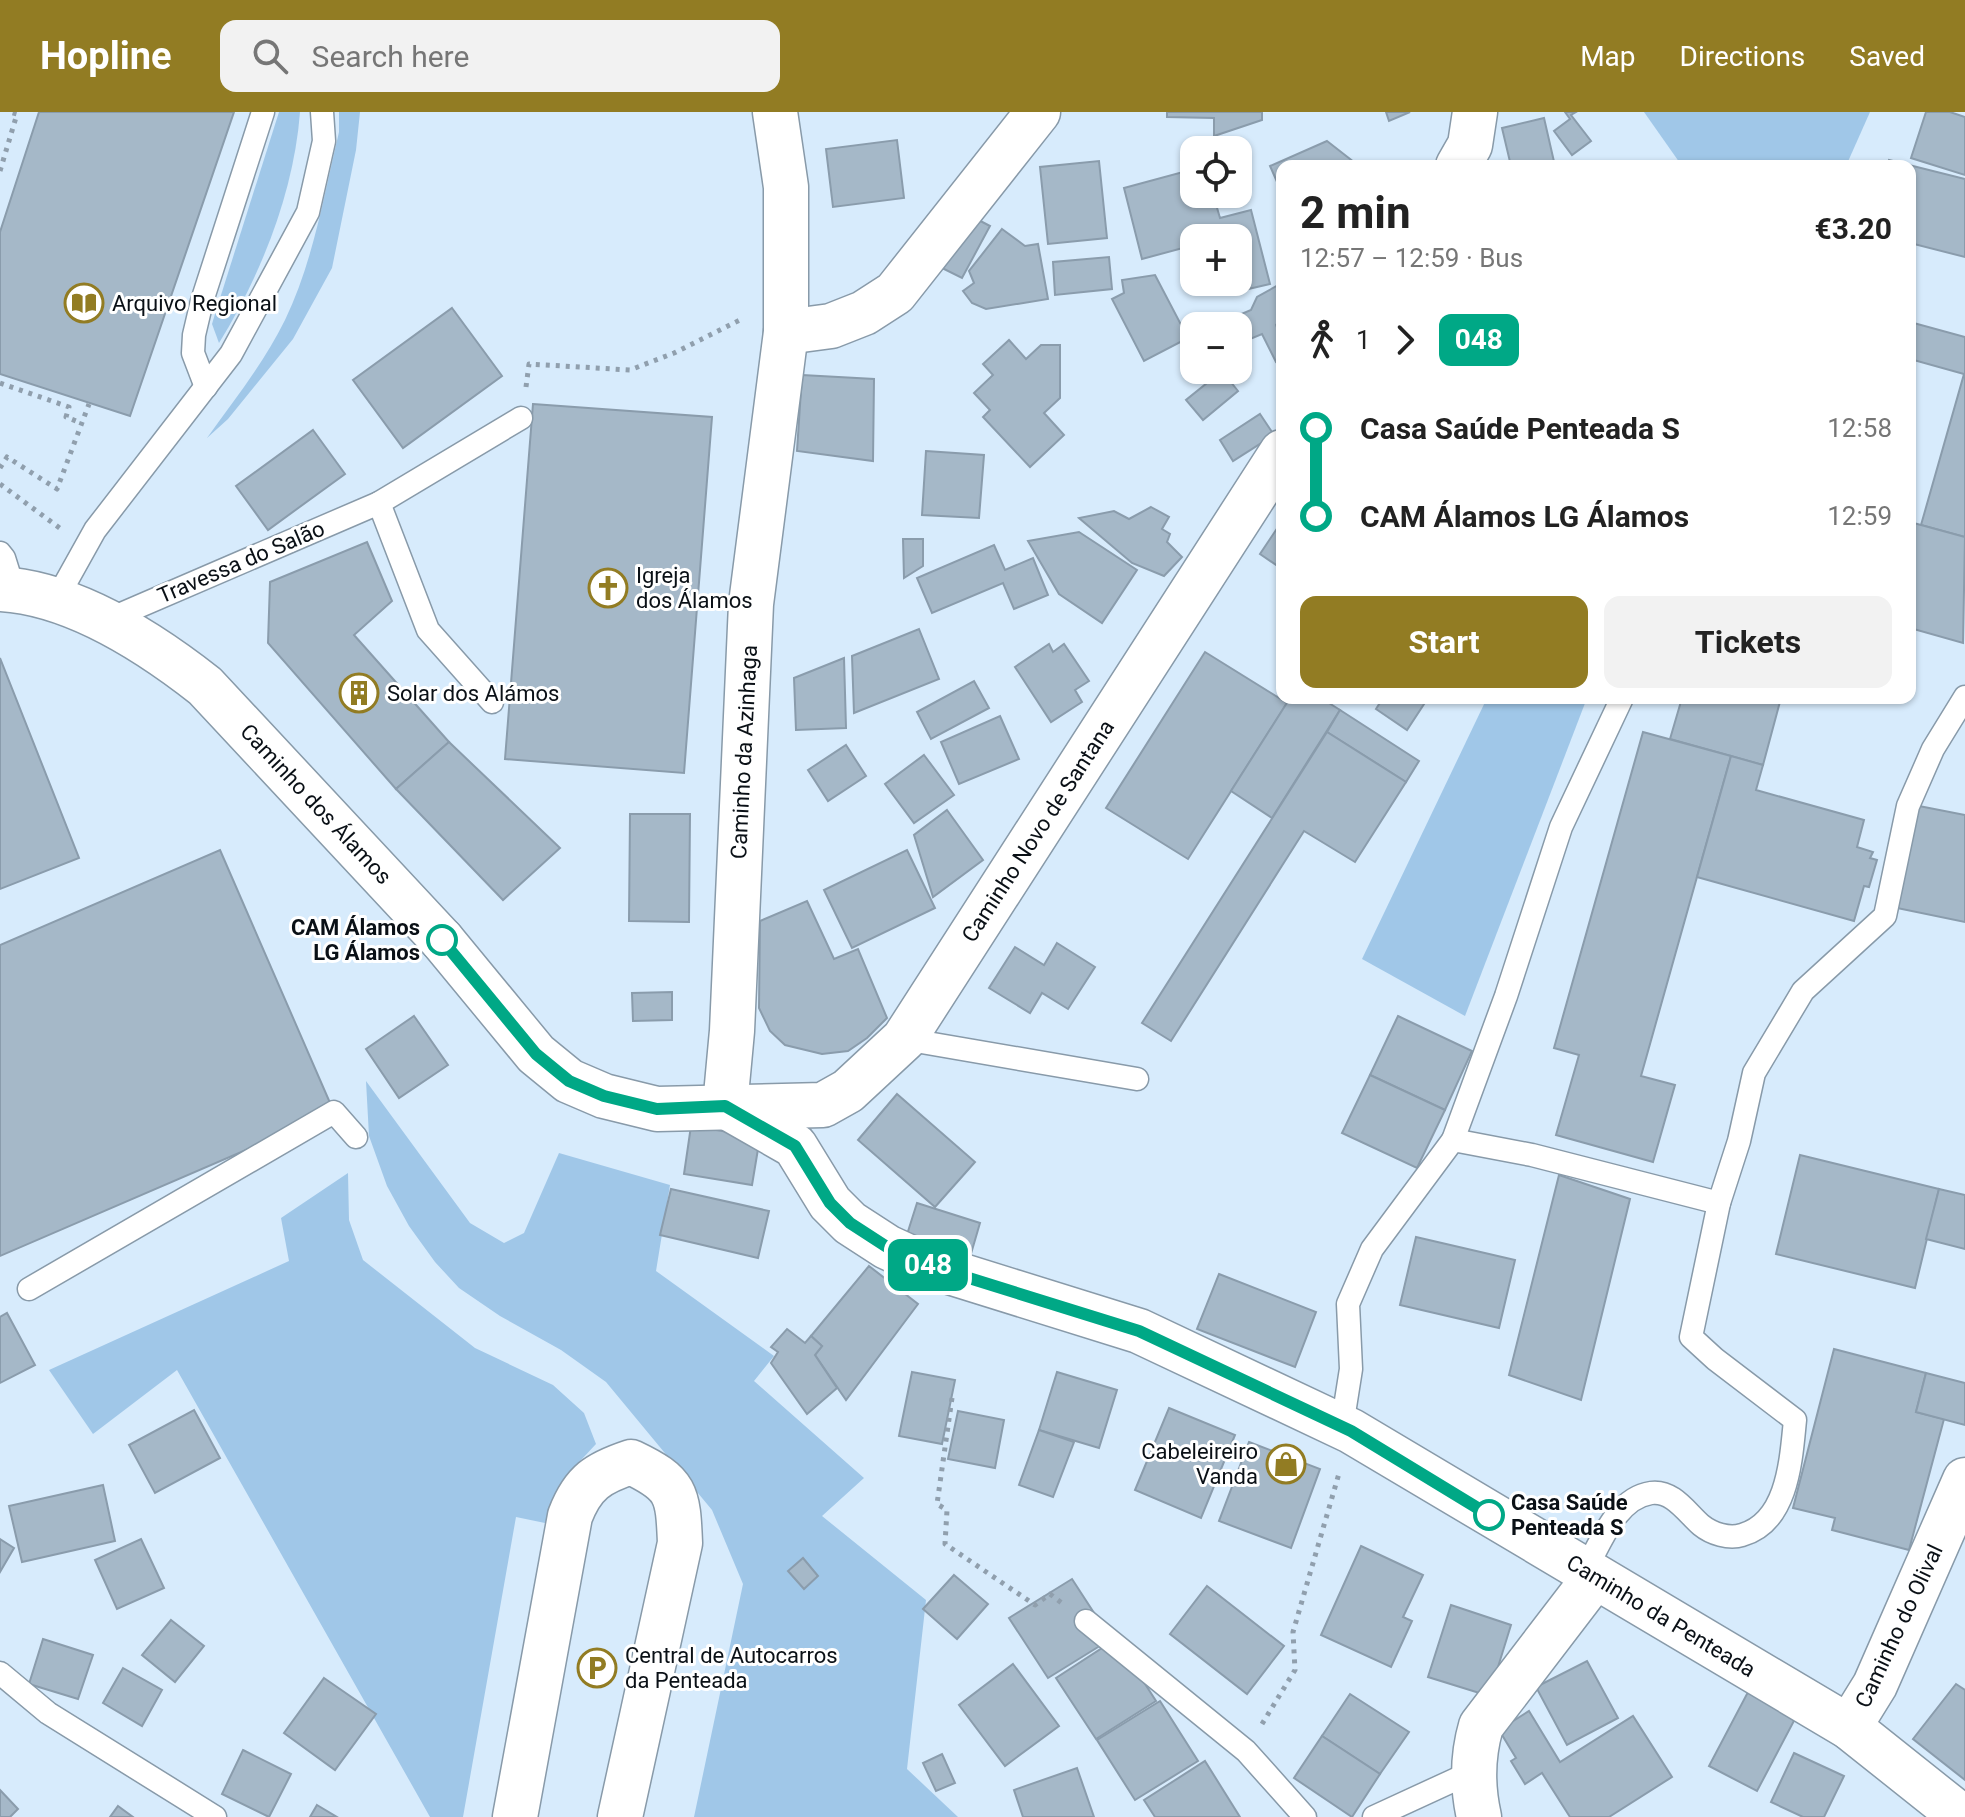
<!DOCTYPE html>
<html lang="en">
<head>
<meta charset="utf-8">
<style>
	body { margin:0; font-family:Roboto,sans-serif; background:#f2f2f2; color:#222; height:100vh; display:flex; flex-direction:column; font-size:30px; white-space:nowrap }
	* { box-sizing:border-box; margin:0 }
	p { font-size:26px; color:#767676 }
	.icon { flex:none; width:44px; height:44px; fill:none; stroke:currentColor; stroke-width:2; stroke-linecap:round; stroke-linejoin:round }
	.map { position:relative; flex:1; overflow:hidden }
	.details { position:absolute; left:1276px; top:48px; width:640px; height:544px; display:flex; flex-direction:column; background:#fff; border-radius:16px; box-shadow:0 2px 6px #0004 }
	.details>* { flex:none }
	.badge { padding:0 16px; border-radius:12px; font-size:28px; line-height:52px }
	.controls { position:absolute; left:1180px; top:24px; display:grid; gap:16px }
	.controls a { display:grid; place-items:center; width:72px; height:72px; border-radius:16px; background:#fff; box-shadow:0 2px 6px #0004; font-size:40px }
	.map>.badge { position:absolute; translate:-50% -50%; box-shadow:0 0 0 4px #fff }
	.legs { display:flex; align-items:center; gap:12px; height:88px; padding:0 24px; font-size:26px }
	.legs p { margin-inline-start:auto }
	.headline { display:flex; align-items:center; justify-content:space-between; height:136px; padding:0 24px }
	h1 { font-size:44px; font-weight:700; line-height:60px }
	.cta { display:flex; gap:16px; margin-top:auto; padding:16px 24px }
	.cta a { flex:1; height:92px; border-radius:16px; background:#927c23; color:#fff; font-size:32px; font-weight:700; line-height:92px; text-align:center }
	.cta a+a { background:#f2f2f2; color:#222 }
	ul { padding:0 24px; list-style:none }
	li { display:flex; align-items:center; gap:28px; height:88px; font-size:30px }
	li i { display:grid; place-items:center; width:12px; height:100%; margin:0 10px; background:currentColor }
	li i::after { content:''; width:20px; height:20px; margin:-10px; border:6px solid; border-radius:50%; background:#fff }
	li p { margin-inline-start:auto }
	li:first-child i { background:linear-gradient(#0000 50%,currentColor 0) }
	li:last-child i { background:linear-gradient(currentColor 50%,#0000 0) }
	header { display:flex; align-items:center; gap:48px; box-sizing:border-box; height:112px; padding:0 40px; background:#927c23; color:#fff }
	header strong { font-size:38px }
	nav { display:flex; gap:44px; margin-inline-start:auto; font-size:28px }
	.search { width:560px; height:72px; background:#f2f2f2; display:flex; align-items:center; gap:20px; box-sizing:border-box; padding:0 28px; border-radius:16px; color:#767676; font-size:30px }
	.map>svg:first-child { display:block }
	.green { fill:#a0c7e8 }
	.building { fill:#a5b8c8; stroke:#8a9cac; stroke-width:2 }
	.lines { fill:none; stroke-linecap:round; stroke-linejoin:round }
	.service-casing { stroke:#889aa9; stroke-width:25 }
	.minor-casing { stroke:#889aa9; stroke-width:47 }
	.tertiary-casing { stroke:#889aa9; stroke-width:47 }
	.path { stroke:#909fad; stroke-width:5; stroke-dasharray:4 6; stroke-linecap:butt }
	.service { stroke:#fff; stroke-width:22 }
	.minor { stroke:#fff; stroke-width:44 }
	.tertiary { stroke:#fff; stroke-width:44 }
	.line-1-casing { stroke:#fff; stroke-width:18 }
	.line-1 { stroke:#00a886; stroke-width:12 }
	.stop-1-dot { fill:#fff; stroke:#00a886; stroke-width:4 }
	.labels { text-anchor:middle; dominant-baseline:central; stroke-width:6; stroke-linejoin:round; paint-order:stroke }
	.poi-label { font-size:22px; fill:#0a1016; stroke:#fff; text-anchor:start }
	.street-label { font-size:22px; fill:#0a1016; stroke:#fff }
	.stop-label { font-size:22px; font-weight:bold; fill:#0a1016; stroke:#fff; text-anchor:end }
</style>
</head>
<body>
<header>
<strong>Hopline</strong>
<div class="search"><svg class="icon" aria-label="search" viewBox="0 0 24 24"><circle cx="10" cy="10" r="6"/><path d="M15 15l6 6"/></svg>Search here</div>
<nav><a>Map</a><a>Directions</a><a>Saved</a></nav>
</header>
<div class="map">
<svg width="1965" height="1705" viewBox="0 0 1965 1705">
	<rect width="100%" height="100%" fill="#d7ebfc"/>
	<g class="green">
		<path d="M279 0H300C294 80 261 163 219 231L212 212 215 202Z"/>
		<path d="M339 0H360L356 38 332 156 293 227 228 307 207 326C234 288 264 251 285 208 313 150 324 83 339 20Z"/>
		<path d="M1644 0H1870L1846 54H1682Z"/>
		<path d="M1487 586H1587L1465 904 1362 847Z"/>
		<path d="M366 969 470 1111 504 1131 524 1121 559 1041 670 1073 656 1159 774 1244 754 1269 864 1366 822 1404 926 1488 907 1657 958 1705H694L743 1472 712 1398 606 1270 561 1238 500 1204 459 1176 435 1150 409 1114 387 1074 369 1024Z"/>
		<path d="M348 1061 349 1108 363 1148 475 1236 553 1273 584 1301 596 1332 568 1362 545 1411 516 1405 463 1705H430L177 1258 93 1322 49 1258 289 1149 281 1106Z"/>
	</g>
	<g class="building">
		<path d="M39 0H234L130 304 0 262V120Z"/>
		<path d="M1167 0H1262V8L1214 24V6L1167 5Z"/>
		<path d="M1386 0H1410L1389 9Z"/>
		<path d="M1565 0H1576L1571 3 1591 29 1572 43 1554 19 1570 7Z"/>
		<path d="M1926 0H1950L1965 5V63L1911 46Z"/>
		<path d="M1544 6 1555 54H1511L1502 16Z"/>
		<path d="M897 28 904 86 833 95 826 37Z"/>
		<path d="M1327 29 1359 54H1282V81L1270 54Z"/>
		<path d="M1889 48 1965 67V145L1910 131V54H1887Z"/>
		<path d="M1099 49 1107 126 1048 132 1040 55Z"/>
		<path d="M1194 57V82H1213L1220 106 1251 98 1270 172 1244 178 1238 153V126L1231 124 1194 126V133L1142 147 1124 76Z"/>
		<path d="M969 103 990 114 962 166 942 156Z"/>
		<path d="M1002 117 1025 134 1038 132 1048 187 986 197 972 191 963 179 974 171 969 159Z"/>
		<path d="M1109 145 1112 177 1055 183 1053 150Z"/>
		<path d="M1155 163 1188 226 1144 249 1112 187 1124 181 1122 168Z"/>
		<path d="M1282 171V205L1276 213 1282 228V248L1276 250 1262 222 1238 232V214L1218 212 1251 198 1257 185Z"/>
		<path d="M452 196 502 264 403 336 353 268Z"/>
		<path d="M1910 210 1965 225V425L1921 413 1964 262 1910 247Z"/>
		<path d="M1009 228 1026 247 1041 233H1060V286L1044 301 1064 323 1030 355 983 305 990 298 974 281 993 263 983 252Z"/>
		<path d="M1222 259 1238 279 1203 308 1186 288Z"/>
		<path d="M802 263 874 267 873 349 797 339Z"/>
		<path d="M533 292 712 305 684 661 505 647Z"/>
		<path d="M1260 302 1274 323 1233 349 1220 328Z"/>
		<path d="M313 318 345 362 268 418 236 374Z"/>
		<path d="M926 339 984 343 979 406 922 403Z"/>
		<path d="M1151 395 1169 405 1162 417 1170 422 1167 430 1182 445 1164 464 1132 451 1079 406 1114 399 1129 407Z"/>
		<path d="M1282 409V457L1260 442Z"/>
		<path d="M1910 410 1965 425 1963 531 1910 516Z"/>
		<path d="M1079 420 1137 458 1102 511 1059 482 1028 429Z"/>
		<path d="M903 427H923V454L904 466Z"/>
		<path d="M367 430 392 489 354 523 449 630 396 677 268 531 270 470Z"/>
		<path d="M994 433 1005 458 1033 446 1048 483 1014 497 1003 471 932 501 917 466Z"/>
		<path d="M919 517 939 567 854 601 852 544Z"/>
		<path d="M1049 532 1053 540 1064 532 1089 569 1075 578 1082 590 1051 610 1015 555Z"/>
		<path d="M1205 540 1287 591 1188 747 1106 696Z"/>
		<path d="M0 546 79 746 0 777Z"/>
		<path d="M844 546 846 616 796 618 794 566Z"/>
		<path d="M974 569 989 596 931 627 917 600Z"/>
		<path d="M1290 586H1321L1340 598 1272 706 1231 679Z"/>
		<path d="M1383 586H1428L1407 618 1376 597Z"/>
		<path d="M1682 586H1781L1763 653 1670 627Z"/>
		<path d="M1340 598 1419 649 1406 670 1327 620Z"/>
		<path d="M1000 604 1019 647 959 672 941 630Z"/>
		<path d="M1327 620 1406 670 1355 750 1304 719 1171 929 1142 911Z"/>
		<path d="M1643 620 1731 644 1641 964 1675 973 1653 1050 1556 1023 1579 943 1554 936Z"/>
		<path d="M449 630 560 736 503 788 396 677Z"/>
		<path d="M846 633 866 664 828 689 808 658Z"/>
		<path d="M924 643 954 683 914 711 885 672Z"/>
		<path d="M1731 644 1763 653 1756 678 1864 708 1857 735 1873 740 1870 746 1877 748 1869 775 1864 774 1854 809 1697 765Z"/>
		<path d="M1919 694 1965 703V810L1897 796Z"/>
		<path d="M947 698 983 748 933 785 914 723Z"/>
		<path d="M630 702H690L689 810 629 809Z"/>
		<path d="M220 738 334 1000 0 1144V833Z"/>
		<path d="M907 738 935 796 852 836 824 778Z"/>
		<path d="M807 789 834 847 858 837 887 906 867 926 848 939 822 942 785 933 770 919 759 896 760 809Z"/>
		<path d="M1057 831 1095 855 1068 897 1042 881 1030 901 989 876 1015 835 1044 853Z"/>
		<path d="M672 880V908L633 909 632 881Z"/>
		<path d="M414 904 448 953 399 986 366 937Z"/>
		<path d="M1398 904 1472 939 1445 998 1370 963Z"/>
		<path d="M1370 963 1445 998 1417 1056 1342 1021Z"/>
		<path d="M897 982 975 1050 935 1095 858 1028Z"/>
		<path d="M691 1014 760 1025 752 1073 684 1062Z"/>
		<path d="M1800 1043 1939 1077 1915 1176 1776 1142Z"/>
		<path d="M1559 1063 1630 1087 1581 1288 1509 1263Z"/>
		<path d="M671 1077 769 1099 758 1146 660 1123Z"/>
		<path d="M1939 1077 1965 1083V1137L1926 1127Z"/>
		<path d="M917 1091 980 1111 968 1152 904 1132Z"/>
		<path d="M1416 1125 1515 1148 1499 1216 1400 1193Z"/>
		<path d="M869 1154 918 1192 846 1288 815 1243 822 1234 811 1224Z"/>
		<path d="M1219 1162 1316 1200 1295 1255 1197 1217Z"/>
		<path d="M7 1201 35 1253 0 1271V1205Z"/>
		<path d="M787 1217 805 1231 811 1224 822 1234 815 1243 837 1276 807 1302 771 1251 778 1240 771 1235Z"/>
		<path d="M1834 1237 1926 1261 1916 1300 1944 1307 1909 1438 1832 1418 1835 1406 1793 1396Z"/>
		<path d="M912 1260 955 1268 942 1332 899 1324Z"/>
		<path d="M1057 1260 1117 1278 1099 1336 1039 1318Z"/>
		<path d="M1926 1261 1965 1271V1313L1916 1300Z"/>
		<path d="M1169 1296 1235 1323 1201 1406 1135 1378Z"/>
		<path d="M194 1298 220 1346 155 1381 129 1333Z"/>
		<path d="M958 1299 1004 1308 995 1356 948 1347Z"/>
		<path d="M1039 1318 1074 1330 1053 1385 1019 1373Z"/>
		<path d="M1249 1330 1320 1357 1291 1436 1219 1409Z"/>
		<path d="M103 1373 115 1429 22 1450 9 1394Z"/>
		<path d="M0 1427 14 1436 0 1460Z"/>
		<path d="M141 1427 164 1476 117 1497 95 1448Z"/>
		<path d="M1361 1434 1423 1463 1403 1505 1412 1509 1391 1555 1321 1523Z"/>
		<path d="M803 1446 818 1464 804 1477 788 1459Z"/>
		<path d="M954 1463 988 1492 957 1527 923 1497Z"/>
		<path d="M1072 1467 1111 1527 1048 1566 1009 1506Z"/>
		<path d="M1207 1474 1284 1534 1247 1582 1170 1522Z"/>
		<path d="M1451 1493 1511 1513 1489 1584 1428 1565Z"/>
		<path d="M171 1508 204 1534 175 1570 142 1543Z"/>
		<path d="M43 1527 93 1543 78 1587 29 1572Z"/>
		<path d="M1116 1527 1156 1589 1096 1627 1056 1566Z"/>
		<path d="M1587 1549 1618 1606 1567 1633 1536 1575Z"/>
		<path d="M1013 1552 1059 1614 1005 1654 959 1593Z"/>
		<path d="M123 1556 162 1578 142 1614 103 1591Z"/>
		<path d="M324 1566 376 1602 335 1658 284 1621Z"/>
		<path d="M1956 1572 1965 1578V1668L1913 1627Z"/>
		<path d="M1748 1580 1796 1605 1757 1679 1709 1654Z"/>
		<path d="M1350 1582 1409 1620 1380 1662 1322 1624Z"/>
		<path d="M1160 1589 1198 1649 1135 1688 1097 1628Z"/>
		<path d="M1529 1599 1560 1650 1633 1604 1672 1665 1609 1705H1570L1542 1661 1525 1672 1511 1649 1516 1646 1499 1618Z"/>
		<path d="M1322 1624 1380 1662 1352 1705 1294 1666Z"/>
		<path d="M243 1638 291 1662 269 1705 222 1682Z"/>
		<path d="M1794 1641 1844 1664 1824 1705H1803L1771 1690Z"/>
		<path d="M942 1642 955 1671 936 1679 923 1651Z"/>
		<path d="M1205 1649 1240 1705H1155L1144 1688Z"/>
		<path d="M1077 1656 1094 1705H1023L1014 1678Z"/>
		<path d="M0 1678 18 1697 10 1705H0Z"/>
		<path d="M317 1693 337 1705H310Z"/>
		<path d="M118 1694 133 1705H110Z"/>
	</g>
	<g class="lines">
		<g class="service-casing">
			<g id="service">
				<path d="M206 275 193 241 194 223 202 189 263 0"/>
				<path d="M379 391 521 306"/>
				<path d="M0 441 4 446 14 478"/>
				<path d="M56 488 95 418 231 242 308 100 324 29 322 0"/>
				<path d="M105 509 379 391 428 518 492 590"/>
				<path d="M904 927 1137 967"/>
				<path d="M1453 1028 1506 884 1561 715 1622 586"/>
				<path d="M29 1177 334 1000 356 1025"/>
				<path d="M1342 1314 1351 1257 1348 1192 1372 1137 1453 1028 1532 1043 1719 1091"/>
				<path d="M1585 1459C1600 1432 1616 1386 1651 1381 1673 1378 1687 1401 1701 1413 1712 1422 1729 1427 1742 1423 1788 1410 1791 1348 1795 1308L1715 1247 1691 1225 1719 1091 1739 1029 1754 961 1803 879 1885 804 1908 694 1933 637 1965 585"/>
				<path d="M1086 1509 1246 1639 1305 1705"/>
				<path d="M0 1561 48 1601 215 1705"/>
				<path d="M1374 1705 1474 1659"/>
			</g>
		</g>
		<g class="minor-casing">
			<g id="minor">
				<path d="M1458 54 1470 33 1475 0"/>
				<path d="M786 220 831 214 864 201 895 181 1038 0"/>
				<path d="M442 828 536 942 569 969 604 984 657 997 823 993 848 979 904 927 1282 340"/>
				<path d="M725 994 732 919 751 492 786 220V75L775 0"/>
				<path d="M1849 1615 1875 1573 1965 1368"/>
				<path d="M515 1705 570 1404C583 1370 598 1361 631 1350 677 1372 678 1381 680 1431L620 1705"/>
				<path d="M1479 1705C1472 1674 1472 1645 1481 1614L1595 1465"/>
			</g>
		</g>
		<g class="tertiary-casing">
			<g id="tertiary">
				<path d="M0 477C73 481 149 530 205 574L442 828"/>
				<path d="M725 994 795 1034 830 1091 850 1111 887 1135 924 1152 1139 1219 1351 1319 1849 1615 1962 1705"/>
			</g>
		</g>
		<g class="path">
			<path d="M0 59 17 2 10 0"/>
			<path d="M0 271 69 295 66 305 81 311"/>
			<path d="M526 275 529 252 630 258 674 241 744 206"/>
			<path d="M0 356 7 345 57 377 89 292"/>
			<path d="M0 372 61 417"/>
			<path d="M952 1286 937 1392 947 1398 945 1432 1035 1493 1050 1482 1063 1492"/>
			<path d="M1262 1612 1295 1558 1293 1520 1340 1358"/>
		</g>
		<use href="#service" class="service"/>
		<use href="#minor" class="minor"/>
		<use href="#tertiary" class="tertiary"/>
	</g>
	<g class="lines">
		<g class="line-1-casing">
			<path id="line-1" d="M442 828 536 942 569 969 604 984 657 997 725 994 795 1034 830 1091 850 1111 887 1135 924 1152 1139 1219 1351 1319 1489 1403"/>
		</g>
		<use href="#line-1" class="line-1"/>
	</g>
	<defs>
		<g id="library-ring" transform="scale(2)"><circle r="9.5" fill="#fff" stroke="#927c23" stroke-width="1.5"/><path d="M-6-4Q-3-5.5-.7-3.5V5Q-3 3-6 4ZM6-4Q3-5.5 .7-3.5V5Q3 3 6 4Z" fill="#927c23"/></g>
		<g id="church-ring" transform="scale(2)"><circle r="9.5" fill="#fff" stroke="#927c23" stroke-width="1.5"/><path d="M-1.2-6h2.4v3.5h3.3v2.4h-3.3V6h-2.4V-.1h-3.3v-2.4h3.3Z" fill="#927c23"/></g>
		<g id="building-ring" transform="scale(2)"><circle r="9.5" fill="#fff" stroke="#927c23" stroke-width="1.5"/><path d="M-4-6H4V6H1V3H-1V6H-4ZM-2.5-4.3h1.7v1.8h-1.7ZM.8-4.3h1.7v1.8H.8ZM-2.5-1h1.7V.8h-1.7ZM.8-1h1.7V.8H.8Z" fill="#927c23"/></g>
		<g id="shop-ring" transform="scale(2)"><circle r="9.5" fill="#fff" stroke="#927c23" stroke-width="1.5"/><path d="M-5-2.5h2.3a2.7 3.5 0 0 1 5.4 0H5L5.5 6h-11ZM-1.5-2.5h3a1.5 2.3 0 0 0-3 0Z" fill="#927c23"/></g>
		<g id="parking-ring" transform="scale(2)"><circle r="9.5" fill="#fff" stroke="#927c23" stroke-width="1.5"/><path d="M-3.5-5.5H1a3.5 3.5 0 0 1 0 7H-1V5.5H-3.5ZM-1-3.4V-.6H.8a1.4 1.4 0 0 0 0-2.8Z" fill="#927c23"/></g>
	</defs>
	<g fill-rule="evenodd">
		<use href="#library-ring" x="84" y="191"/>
		<use href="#church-ring" x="608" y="476"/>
		<use href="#building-ring" x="359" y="581"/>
		<use href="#shop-ring" x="1286" y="1352"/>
		<use href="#parking-ring" x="597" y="1556"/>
	</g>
	<g class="stop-1-dot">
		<circle cx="442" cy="828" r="14"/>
		<circle cx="1489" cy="1403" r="14"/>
	</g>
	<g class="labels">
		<g class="poi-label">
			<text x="112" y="191">Arquivo Regional</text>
			<text x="636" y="463">Igreja<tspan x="636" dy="25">dos Álamos</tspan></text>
			<text x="387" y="581">Solar dos Alámos</text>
			<text x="1258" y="1339" text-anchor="end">Cabeleireiro<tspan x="1258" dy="25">Vanda</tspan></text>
			<text x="625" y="1543">Central de Autocarros<tspan x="625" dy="25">da Penteada</tspan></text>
		</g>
		<g class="street-label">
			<text transform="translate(241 450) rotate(-23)">Travessa do Salão</text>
			<text transform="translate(744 640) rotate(-87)">Caminho da Azinhaga</text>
			<text transform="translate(316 692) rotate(47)">Caminho dos Álamos</text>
			<text transform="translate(1038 719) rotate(-57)">Caminho Novo de Santana</text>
			<text transform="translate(1661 1504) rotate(31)">Caminho da Penteada</text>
			<text transform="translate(1899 1514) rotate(-65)">Caminho do Olival</text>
		</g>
		<g class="stop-label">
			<text x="420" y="815">CAM Álamos<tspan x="420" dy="25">LG Álamos</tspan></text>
			<text x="1511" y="1390" text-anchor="start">Casa Saúde<tspan x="1511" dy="25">Penteada S</tspan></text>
		</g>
	</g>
</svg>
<div class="controls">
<a><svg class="icon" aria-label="locate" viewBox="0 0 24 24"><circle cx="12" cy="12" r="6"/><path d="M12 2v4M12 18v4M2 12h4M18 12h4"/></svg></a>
<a>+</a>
<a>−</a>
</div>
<b class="badge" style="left:928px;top:1153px;background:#00a886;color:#fff">048</b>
<section class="details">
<div class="headline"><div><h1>2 min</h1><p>12:57 – 12:59 · Bus</p></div><b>€3.20</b></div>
<div class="legs"><svg class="icon" aria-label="walk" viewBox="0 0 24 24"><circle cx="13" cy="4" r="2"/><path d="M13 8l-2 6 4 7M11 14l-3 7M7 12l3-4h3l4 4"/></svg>1<svg class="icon" aria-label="forward" viewBox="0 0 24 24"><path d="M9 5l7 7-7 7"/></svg><b class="badge" style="background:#00a886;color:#fff">048</b></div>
<ul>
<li><i style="color:#00a886"></i><b>Casa Saúde Penteada S</b><p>12:58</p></li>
<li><i style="color:#00a886"></i><b>CAM Álamos LG Álamos</b><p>12:59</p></li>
</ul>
<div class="cta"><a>Start</a><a>Tickets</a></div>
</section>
</div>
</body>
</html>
